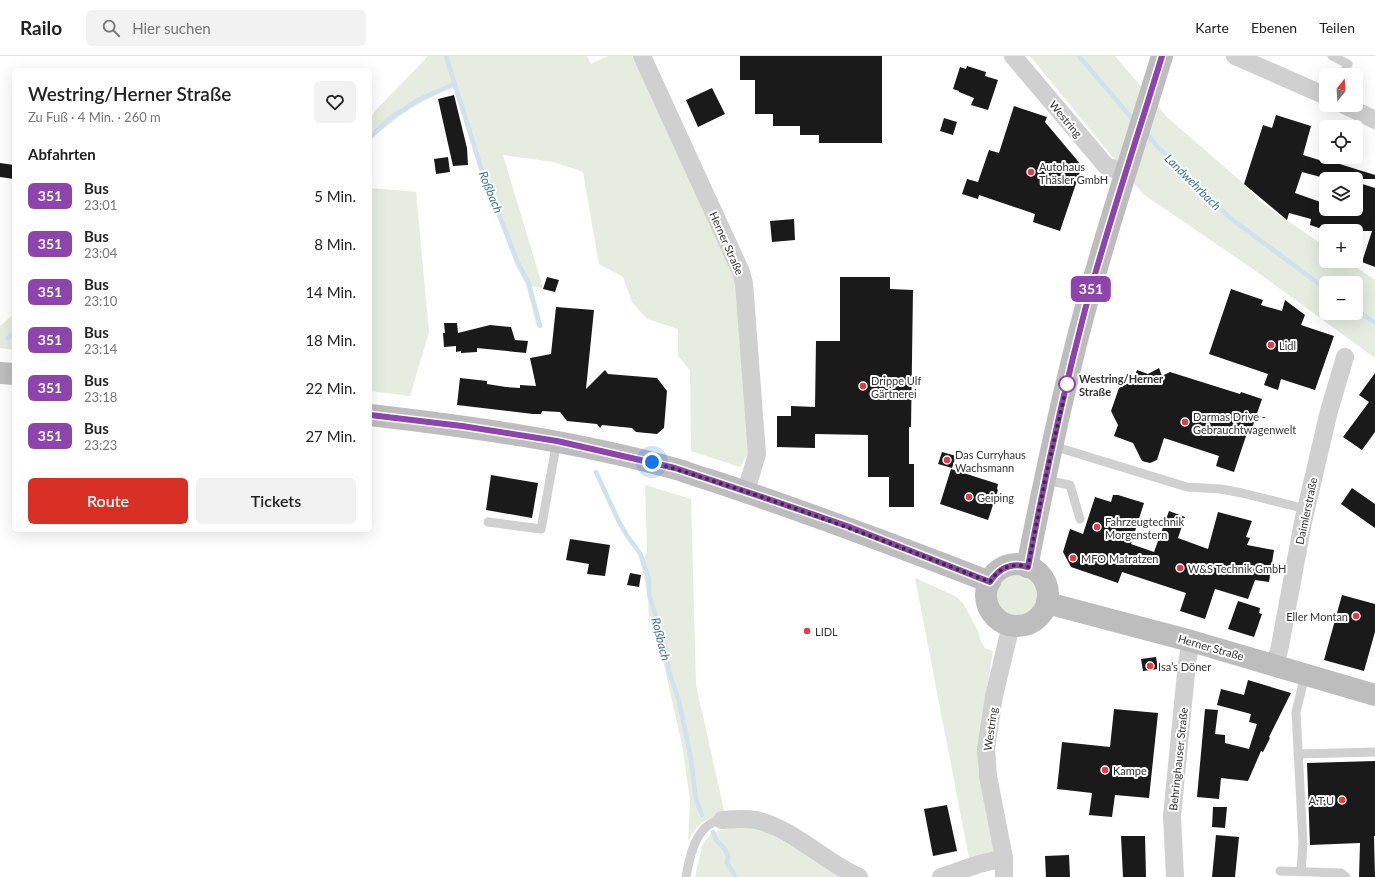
<!DOCTYPE html>
<html lang="de">
<head>
<meta charset="utf-8">
<style>
	body { margin:0; font-family:Lato,sans-serif; background:#f2f2f2; color:#222; height:100vh; display:flex; flex-direction:column; font-size:15px; white-space:nowrap }
	* { box-sizing:border-box; margin:0 }
	p { font-size:13px; color:#767676 }
	.icon { flex:none; width:22px; height:22px; fill:none; stroke:currentColor; stroke-width:2; stroke-linecap:round; stroke-linejoin:round }
	.map { position:relative; flex:1; overflow:hidden }
	.side { position:absolute; left:12px; top:12px; width:360px; height:464px; display:flex; flex-direction:column; background:#fff; border-radius:6px; box-shadow:0 4px 16px #0002 }
	.side>* { flex:none }
	.badge { padding:0 8px; border-radius:6px; font-size:14px; line-height:26px }
	.needle { width:26px; rotate:18deg }
	.buttons { position:absolute; left:1319px; top:12px; display:grid; gap:8px }
	.buttons a { display:grid; place-items:center; width:44px; height:44px; border-radius:6px; background:#fff; box-shadow:0 4px 16px #0002; font-size:20px }
	.you { position:absolute; width:20px; height:20px; margin:-10px; border:3px solid #fff; border-radius:50%; background:#1a73e8; box-shadow:0 0 0 6px #1a73e833 }
	.map>.badge { position:absolute; translate:-50% -50%; box-shadow:0 0 0 2px #fff }
	h2 { padding:0 16px; font-size:15px; line-height:36px }
	.round { display:grid; place-items:center; flex:none; width:42px; height:42px; border-radius:6px; background:#f2f2f2 }
	.head { display:flex; align-items:center; justify-content:space-between; height:68px; padding:0 16px }
	h1 { font-size:19px; font-weight:600; line-height:30px }
	.primary-button { display:flex; gap:8px; margin-top:auto; padding:8px 16px }
	.primary-button a { flex:1; height:46px; border-radius:6px; background:#d93025; color:#fff; font-size:16px; font-weight:600; line-height:46px; text-align:center }
	.primary-button a+a { background:#f2f2f2; color:#222 }
	ul { padding:0; list-style:none }
	li { display:flex; align-items:center; gap:12px; height:48px; padding:0 16px }
	li div { flex:1 }
	li b { display:block; font-size:15px }
	li em { font-style:normal }
	li .badge { min-width:44px; font-weight:700; text-align:center }
	header { display:flex; align-items:center; gap:24px; box-sizing:border-box; height:56px; padding:0 20px; background:#fff; border-bottom:1px solid #e0e0e0 }
	header strong { font-size:19px }
	nav { display:flex; gap:22px; margin-inline-start:auto; font-size:14px }
	.search { width:280px; height:36px; background:#f2f2f2; display:flex; align-items:center; gap:10px; box-sizing:border-box; padding:0 14px; border-radius:6px; color:#767676; font-size:15px }
	.map>svg:first-child { display:block }
	.green { fill:#e6ecdf; fill-rule:evenodd }
	.lines { fill:none; stroke-linecap:round; stroke-linejoin:round }
	.stream { stroke:#cfe2ee; stroke-width:4.5 }
	.building { fill:#1a1a1a }
	.lane { stroke:#d0d0d0; stroke-width:9 }
	.street { stroke:#d0d0d0; stroke-width:18 }
	.secondary { stroke:#bdbdbd; stroke-width:22 }
	.line-casing { stroke:#fff; stroke-width:9 }
	.line { stroke:#8e44ad; stroke-width:6 }
	.walk { stroke:#333; stroke-width:4; stroke-dasharray:0 7.2 }
	.poi-dot { fill:#e63946; stroke:#fff; stroke-width:1.5 }
	.stop-dot { fill:#fff; stroke:#8e44ad; stroke-width:2 }
	.labels { text-anchor:middle; dominant-baseline:central; stroke-width:4; stroke-linejoin:round; paint-order:stroke }
	.street-label { font-size:11px; fill:#333; stroke:#fff }
	.poi-label { font-size:11px; fill:#333; stroke:#fff; text-anchor:start }
	.stop-label { font-size:11px; font-weight:bold; fill:#333; stroke:#fff; text-anchor:start }
	.water-label { font-size:12px; font-style:italic; fill:#3f7597; stroke:#fff }
</style>
</head>
<body>
<header>
<strong>Railo</strong>
<div class="search"><svg class="icon" aria-label="search" viewBox="0 0 24 24"><circle cx="10" cy="10" r="6"/><path d="M15 15l6 6"/></svg>Hier suchen</div>
<nav><a>Karte</a><a>Ebenen</a><a>Teilen</a></nav>
</header>
<div class="map">
<svg width="1375" height="821" viewBox="0 0 1375 821">
	<rect width="100%" height="100%" fill="#fff"/>
	<g class="green">
		<path d="M428 0H587L591 8 608 0H632L737 226 749 396 740 411 691 395 690 314 678 300V273L647 263 632 246 623 221 599 208 583 116 554 106 503 99 543 232 531 230 542 269 537 271 526 228 517 212 484 125 453 32C421 43 395 62 370 84V63L375 55Z"/>
		<path d="M1030 0H1115L1167 61 1244 128 1259 145 1326 191V205H1347L1375 224V302L1253 213 1143 138ZM1326 227H1356V257H1326Z"/>
		<path d="M370 132 416 136 429 276 410 340 370 335Z"/>
		<path d="M14 258V294L0 292V270Z"/>
		<path d="M645 429 691 443 696 629 725 759C704 763 699 766 688 785L690 745 683 693 657 578 649 568 648 539 641 508 647 496Z"/>
		<circle cx="1018" cy="540" r="22"/>
		<path d="M915 522 955 540 963 547 978 575 981 586 985 592 993 595 978 688V714L994 795 969 802Z"/>
		<path d="M741 769 757 771 809 799 843 821H695L702 790 711 777Z"/>
	</g>
	<g class="lines">
		<g class="stream">
			<path d="M446 0 481 112 517 205 529 228 540 270"/>
			<path d="M1079 0 1134 65"/>
			<path d="M1145 76 1157 90 1230 162 1326 233"/>
			<path d="M370 81 389 63 418 44 454 28"/>
			<path d="M1356 254 1375 267"/>
			<path d="M8 282 14 277"/>
			<path d="M596 416 619 466 628 481 640 497 649 523V539L664 584 669 615 679 645 691 703 696 744 702 759"/>
			<path d="M713 776 716 784 725 793 728 800 727 807 736 821"/>
		</g>
	</g>
	<g class="building">
		<path d="M740 0H882V87H819V79H800V70H773V58H755V24H740Z"/>
		<path d="M967 10 986 16 985 20 998 24 988 54 971 49 974 42 959 36V35L953 33 960 11 966 13Z"/>
		<path d="M712 32 725 58 698 71 686 44Z"/>
		<path d="M454 39 467 92 468 109 453 110 438 43Z"/>
		<path d="M1014 50 1047 61 1045 66 1082 110 1060 175 1033 166 1035 158 979 139 978 143 962 138 967 123 978 126 989 94 999 97Z"/>
		<path d="M1276 59 1311 70 1303 99 1329 107 1330 105 1375 119V123H1328L1302 116 1295 137 1326 148V153H1356V126L1375 132V211L1362 206 1372 175H1328L1310 169 1311 163 1289 157 1287 164 1244 128 1263 69 1272 72Z"/>
		<path d="M944 62 957 66 953 79 940 75Z"/>
		<path d="M448 101 450 116 436 118 434 103Z"/>
		<path d="M0 107 14 109V123L0 121Z"/>
		<path d="M794 163 795 184 772 186 770 165Z"/>
		<path d="M547 221 559 224 555 236 543 233Z"/>
		<path d="M840 221H890V233L913 234 911 371H909V408H914V451H889V421H868V379L815 378V392L777 391V360H791V350L815 351 816 285H840Z"/>
		<path d="M1231 233 1263 244 1261 249 1282 255 1285 244 1305 259 1301 269 1334 280 1315 334 1281 323 1278 334 1264 329 1268 318 1209 298Z"/>
		<path d="M556 251 594 254 586 333 605 314 608 318 657 322 667 335 664 372 657 378 636 376 632 372 602 369 600 372 597 368 567 365 560 356 542 355 541 358H533L457 349 460 322 487 325V328L506 331 520 332V329L536 330 530 302 551 298Z"/>
		<path d="M444 267H457L458 277 490 269 511 271 515 284 528 285 526 297 477 292V296L461 297V295L456 296V290L444 291 443 277H445Z"/>
		<path d="M1159 312 1162 320 1170 316 1240 338 1241 336 1262 343 1252 372 1249 371 1234 416 1216 410 1219 400 1164 382 1157 404 1150 407 1142 405 1133 387 1114 380 1118 369 1111 355 1119 332 1133 325 1137 314 1148 318Z"/>
		<path d="M1375 317V376L1362 394 1343 381 1369 346 1359 339Z"/>
		<path d="M942 396 956 400 952 412 938 408Z"/>
		<path d="M951 413 998 428 997 433 998 434 988 464 940 448Z"/>
		<path d="M491 419 538 427 532 462 486 454Z"/>
		<path d="M1352 432 1375 448V472L1341 448Z"/>
		<path d="M1113 439H1118L1144 447 1131 488 1154 496 1169 455 1185 461 1178 482 1208 493 1218 456 1252 465 1246 481 1250 482 1247 489 1274 494 1269 526 1255 524 1248 543 1215 533 1205 563 1180 555 1186 537 1122 516 1118 527 1071 511 1063 496 1070 473 1083 478 1095 441 1111 446Z"/>
		<path d="M570 483 610 489 605 520 587 518 589 508 566 504Z"/>
		<path d="M630 517 641 519 639 531 627 529Z"/>
		<path d="M1342 539 1375 548V576L1364 615 1324 604Z"/>
		<path d="M1238 545 1260 552 1259 557 1262 558 1254 581 1228 573Z"/>
		<path d="M1156 601 1158 613 1143 615 1141 603Z"/>
		<path d="M1248 624 1291 637 1269 681 1270 682 1263 696 1261 695 1248 725 1221 722 1219 743 1197 741 1205 653 1218 654 1215 678 1225 679V687L1249 693 1257 668 1249 666 1251 658 1217 649 1221 633 1244 639Z"/>
		<path d="M1114 653 1158 657 1149 742 1115 739 1112 761 1089 759 1092 737 1057 733 1062 686 1110 691Z"/>
		<path d="M1375 705V780H1374L1375 821H1359L1360 787 1310 789 1307 707Z"/>
		<path d="M947 749 957 795 933 800 924 753Z"/>
		<path d="M1213 751H1227L1225 772 1212 771Z"/>
		<path d="M1216 779 1239 781 1235 821H1212Z"/>
		<path d="M1121 780H1145L1146 821H1123Z"/>
		<path d="M1069 799 1070 821H1046L1045 800Z"/>
	</g>
	<g class="lines">
		<g class="lane">
			<path d="M1332 0 1348 8 1343 19"/>
			<path d="M1053 390 1187 431 1221 433 1242 437 1306 453"/>
			<path d="M1045 424 1070 429 1080 463"/>
			<path d="M488 466 541 473 557 385"/>
			<path d="M1298 698 1375 696"/>
			<path d="M1280 815 1341 817 1346 821"/>
			<path d="M1301 815 1303 787 1296 656 1305 619"/>
			<path d="M686 821C689 804 694 778 710 768 713 766 718 765 722 764"/>
		</g>
		<g class="street">
			<path d="M642 0 741 216 744 227 757 398 746 435"/>
			<path d="M1013 0 1106 110 1125 117"/>
			<path d="M1235 0 1326 40"/>
			<path d="M1344 49 1375 64"/>
			<path d="M1275 610 1280 590 1303 466 1329 355 1345 301"/>
			<path d="M722 764C733 763 745 762 756 764 792 772 825 806 859 821"/>
			<path d="M941 821 979 808 1004 802"/>
			<path d="M1004 821V802L988 720 986 693 994 640 1011 569"/>
			<path d="M1175 821 1172 760 1187 607 1191 585"/>
		</g>
		<g class="secondary">
			<path d="M0 317 14 318"/>
			<path d="M370 359C473 371 575 385 676 413 687 416 698 421 710 424 804 455 897 490 990 526"/>
			<circle cx="1017" cy="539" r="31"/>
			<path d="M1027 511C1044 425 1062 339 1085 254 1108 169 1136 85 1162 0"/>
			<path d="M1047 547 1191 585 1375 639"/>
		</g>
	</g>
	<g class="lines">
		<g class="line-casing">
			<path id="line" d="M370 359 462 370 557 385 675 412 774 445 847 470 990 526C999 512 1011 506 1028 511 1044 425 1063 339 1085 254 1108 169 1136 85 1162 0"/>
		</g>
		<use href="#line" class="line"/>
		<path class="walk" d="M652 406C672 412 691 418 710 424 805 454 897 490 990 526 999 512 1011 506 1028 511L1045 424 1067 328"/>
	</g>
	<g class="poi-dot">
		<circle cx="1031" cy="116" r="4"/>
		<circle cx="1271" cy="289" r="4"/>
		<circle cx="863" cy="330" r="4"/>
		<circle cx="1185" cy="366" r="4"/>
		<circle cx="947" cy="404" r="4"/>
		<circle cx="969" cy="441" r="4"/>
		<circle cx="1097" cy="471" r="4"/>
		<circle cx="1073" cy="502" r="4"/>
		<circle cx="1180" cy="512" r="4"/>
		<circle cx="1356" cy="560" r="4"/>
		<circle cx="807" cy="575" r="4"/>
		<circle cx="1150" cy="610" r="4"/>
		<circle cx="1105" cy="714" r="4"/>
		<circle cx="1342" cy="744" r="4"/>
	</g>
	<circle class="stop-dot" cx="1067" cy="328" r="8"/>
	<g class="labels">
		<g class="street-label">
			<text transform="translate(1066 63) rotate(50)">Westring</text>
			<text transform="translate(727 187) rotate(66)">Herner Straße</text>
			<text transform="translate(1306 455) rotate(-78)">Daimlerstraße</text>
			<text transform="translate(1211 591) rotate(16)">Herner Straße</text>
			<text transform="translate(990 673) rotate(-82)">Westring</text>
			<text transform="translate(1178 703) rotate(-84)">Behringhauser Straße</text>
		</g>
		<g class="poi-label">
			<text x="1039" y="110">Autohaus<tspan x="1039" dy="13">Thäsler GmbH</tspan></text>
			<text x="1279" y="289">Lidl</text>
			<text x="871" y="324">Drippe Ulf<tspan x="871" dy="13">Gärtnerei</tspan></text>
			<text x="1193" y="360">Darmas Drive -<tspan x="1193" dy="13">Gebrauchtwagenwelt</tspan></text>
			<text x="955" y="398">Das Curryhaus<tspan x="955" dy="13">Wachsmann</tspan></text>
			<text x="977" y="441">Geiping</text>
			<text x="1105" y="465">Fahrzeugtechnik<tspan x="1105" dy="13">Morgenstern</tspan></text>
			<text x="1081" y="502">MFO Matratzen</text>
			<text x="1188" y="512">W&amp;S Technik GmbH</text>
			<text x="1348" y="560" text-anchor="end">Eller Montan</text>
			<text x="815" y="575">LIDL</text>
			<text x="1158" y="610">Isa’s Döner</text>
			<text x="1113" y="714">Kampe</text>
			<text x="1334" y="744" text-anchor="end">A.T.U</text>
		</g>
		<g class="stop-label">
			<text x="1079" y="322">Westring/Herner<tspan x="1079" dy="13">Straße</tspan></text>
		</g>
		<g class="water-label">
			<text transform="translate(1193 126) rotate(45)">Landwehrbach</text>
			<text transform="translate(491 136) rotate(68)">Roßbach</text>
			<text transform="translate(661 583) rotate(76)">Roßbach</text>
		</g>
	</g>
</svg>
<div class="buttons">
<a><svg class="needle" viewBox="-14 -14 28 28"><path d="M0-13l5 13h-10z" fill="#e53935"/><path d="M0 13l5-13h-10z" fill="#767676"/></svg></a>
<a><svg class="icon" aria-label="locate" viewBox="0 0 24 24"><circle cx="12" cy="12" r="6"/><path d="M12 2v4M12 18v4M2 12h4M18 12h4"/></svg></a>
<a><svg class="icon" aria-label="layers" viewBox="0 0 24 24"><path d="M12 4l9 5-9 5-9-5zM3 14l9 5 9-5"/></svg></a>
<a>+</a>
<a>−</a>
</div>
<div class="you" style="left:652px;top:406px"></div>
<b class="badge" style="left:1091px;top:233px;background:#8e44ad;color:#fff">351</b>
<section class="side">
<div class="head"><div><h1>Westring/Herner Straße</h1><p>Zu Fuß · 4 Min. · 260 m</p></div><a class="round"><svg class="icon" aria-label="heart" viewBox="0 0 24 24"><path d="M12 20l-8-8c-3-5 5-10 8-4 3-6 11-1 8 4z"/></svg></a></div>
<h2>Abfahrten</h2>
<ul>
<li><span class="badge" style="background:#8e44ad;color:#fff">351</span><div><b>Bus</b><p>23:01</p></div><em>5 Min.</em></li>
<li><span class="badge" style="background:#8e44ad;color:#fff">351</span><div><b>Bus</b><p>23:04</p></div><em>8 Min.</em></li>
<li><span class="badge" style="background:#8e44ad;color:#fff">351</span><div><b>Bus</b><p>23:10</p></div><em>14 Min.</em></li>
<li><span class="badge" style="background:#8e44ad;color:#fff">351</span><div><b>Bus</b><p>23:14</p></div><em>18 Min.</em></li>
<li><span class="badge" style="background:#8e44ad;color:#fff">351</span><div><b>Bus</b><p>23:18</p></div><em>22 Min.</em></li>
<li><span class="badge" style="background:#8e44ad;color:#fff">351</span><div><b>Bus</b><p>23:23</p></div><em>27 Min.</em></li>
</ul>
<div class="primary-button"><a>Route</a><a>Tickets</a></div>
</section>
</div>
</body>
</html>
